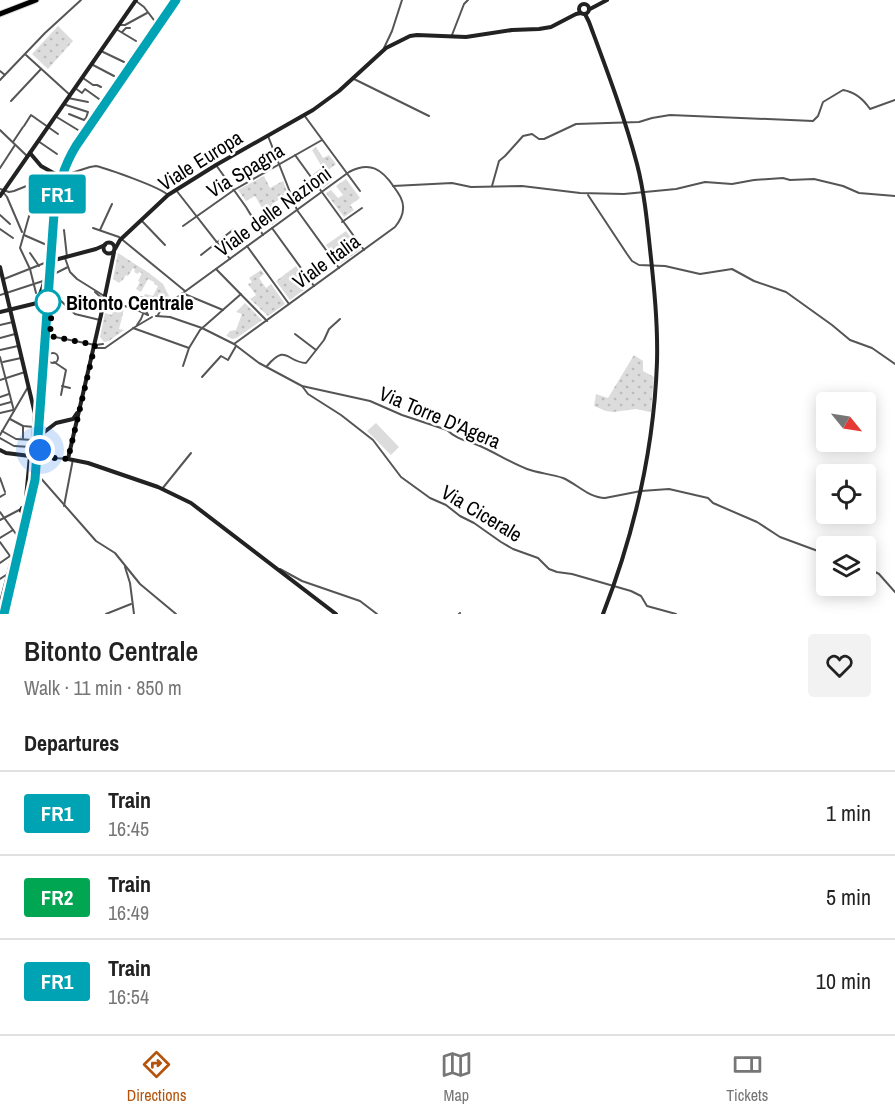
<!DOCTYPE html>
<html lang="en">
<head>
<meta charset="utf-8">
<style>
	body { margin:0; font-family:"Archivo Narrow",sans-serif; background:#f2f2f2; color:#222; height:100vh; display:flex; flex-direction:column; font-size:22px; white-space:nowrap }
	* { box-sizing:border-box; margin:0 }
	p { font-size:20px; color:#767676 }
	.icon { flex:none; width:33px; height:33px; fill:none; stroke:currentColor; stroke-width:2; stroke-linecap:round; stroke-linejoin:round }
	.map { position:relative; height:614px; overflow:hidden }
	.side { display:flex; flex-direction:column; background:#fff; flex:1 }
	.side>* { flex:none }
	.badge { padding:0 12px; border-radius:4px; font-size:21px; line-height:39px }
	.needle { width:39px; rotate:120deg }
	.tools { position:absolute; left:816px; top:392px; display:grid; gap:12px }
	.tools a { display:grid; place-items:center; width:60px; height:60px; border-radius:6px; background:#fff; box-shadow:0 3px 15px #0003; font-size:30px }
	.you { position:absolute; width:30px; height:30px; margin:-15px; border:4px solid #fff; border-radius:50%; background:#1a73e8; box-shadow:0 0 0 9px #1a73e833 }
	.map>.badge { position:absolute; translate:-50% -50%; box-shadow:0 0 0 3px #fff }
	h2 { padding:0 24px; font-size:22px; line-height:54px }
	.round { display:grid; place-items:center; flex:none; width:63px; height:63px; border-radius:6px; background:#f2f2f2 }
	.overview { display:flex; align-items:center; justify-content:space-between; height:102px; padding:0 24px }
	h1 { font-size:28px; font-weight:600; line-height:45px }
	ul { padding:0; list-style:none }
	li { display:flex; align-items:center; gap:18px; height:84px; padding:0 24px; border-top:2px solid #e0e0e0 }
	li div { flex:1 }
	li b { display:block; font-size:22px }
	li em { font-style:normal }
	li .badge { min-width:66px; font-weight:700; text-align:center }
	.tabs { display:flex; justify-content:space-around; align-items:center; height:84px; border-top:2px solid #e0e0e0; background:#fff; font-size:16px; color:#767676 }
	.tabs a { display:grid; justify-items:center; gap:3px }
	.tabs .selected { color:#b45309 }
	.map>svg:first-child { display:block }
	.grass { fill:url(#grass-dots) }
	.pitch { fill:#dcdcdc }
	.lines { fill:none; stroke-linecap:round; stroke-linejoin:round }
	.secondary-tunnel { stroke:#d9d9d9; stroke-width:4; stroke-dasharray:4 2; stroke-linecap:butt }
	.primary-casing { stroke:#dbdbdb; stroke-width:7 }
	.street { stroke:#555; stroke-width:2 }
	.secondary { stroke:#222; stroke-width:4 }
	.primary { stroke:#000; stroke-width:5 }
	.rail { stroke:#000; stroke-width:1.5; stroke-dasharray:9 3 1.5 3; stroke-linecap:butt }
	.line-casing { stroke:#fff; stroke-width:14 }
	.line { stroke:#00a3b4; stroke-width:9 }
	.walk { stroke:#000; stroke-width:6; stroke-dasharray:0 10.8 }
	.stop-dot { fill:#fff; stroke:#00a3b4; stroke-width:3 }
	.labels { text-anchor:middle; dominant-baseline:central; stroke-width:5; stroke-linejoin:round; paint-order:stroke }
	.street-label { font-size:20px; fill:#000; stroke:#fff }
	.stop-label { font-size:20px; font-weight:bold; fill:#000; stroke:#fff; text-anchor:start }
</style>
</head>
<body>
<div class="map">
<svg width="895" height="614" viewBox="0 0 895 614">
	<defs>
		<pattern id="grass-dots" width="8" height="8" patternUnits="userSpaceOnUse" patternTransform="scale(1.5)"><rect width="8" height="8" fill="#dcdcdc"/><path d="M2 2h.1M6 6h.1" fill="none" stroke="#bbb" stroke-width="1.8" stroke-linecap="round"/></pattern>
	</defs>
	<rect width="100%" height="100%" fill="#fff"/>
	<g class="grass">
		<path d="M58 26 73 41 48 69 32 54Z"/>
		<path d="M316 147 323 158 329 155 336 164 326 172 332 181 323 188 313 174 322 167 312 150Z"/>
		<path d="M264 176 270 188 283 181 288 194 272 204 280 218 272 225 255 196 246 201 238 190Z"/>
		<path d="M346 179 360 198 350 205 354 210 344 217 326 193 331 190 338 198 343 195 336 186Z"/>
		<path d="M346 231 360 250 340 264 326 245Z"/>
		<path d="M118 253 149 273 163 284 170 298 163 302C154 296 147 299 140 307L135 306 140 296H144L145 294 153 296 158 286 154 284V282L148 279 141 292 136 289 140 282 138 281 142 273 139 272 138 274 134 272 135 270 133 268 128 276 126 275 122 281H121L119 283 113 279Z"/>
		<path d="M296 266 303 277 299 280 305 289 290 300 276 281Z"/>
		<path d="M261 270 264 274 259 278 266 288 271 284 285 304 268 316 250 299 256 295 248 284 252 282 249 278Z"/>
		<path d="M245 303 262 320 238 337 233 339 226 336 230 331 236 330 242 314 236 312Z"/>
		<path d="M114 306 124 309 119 329 124 330 109 341 104 342 100 337 105 313 112 315Z"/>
		<path d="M634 355 643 361V371L654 377 651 410 650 412 636 409 613 412 606 411 594 406 596 394 608 398Z"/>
	</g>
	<path class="pitch" d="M376 423 399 447 391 455 367 431Z"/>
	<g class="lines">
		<path class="secondary-tunnel" d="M34 443 37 437 43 433"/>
		<g class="primary-casing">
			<path id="primary" d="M0 14 36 0"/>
		</g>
		<g class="street">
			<path d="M136 1 144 7 160 28 178 0"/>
			<path d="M120 25H125L147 13"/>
			<path d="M116 29 136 41"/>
			<path d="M122 32 126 28H130"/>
			<path d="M452 35 464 4 468 0"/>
			<path d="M384 48 392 31 402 0"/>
			<path d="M101 51 124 62"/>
			<path d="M26 55 70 95"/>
			<path d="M93 65 114 76"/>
			<path d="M0 71 5 75"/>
			<path d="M83 78 93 85H97L101 87"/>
			<path d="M354 79 429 116"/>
			<path d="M0 80 45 33 81 0"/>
			<path d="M75 88 82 93 85 89 99 99"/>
			<path d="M68 98 88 102"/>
			<path d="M11 101 41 69"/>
			<path d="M63 104 88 112 86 118 84 120 69 114"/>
			<path d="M304 115 360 191"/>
			<path d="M55 116 78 130"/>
			<path d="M24 126 31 115 58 134"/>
			<path d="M0 130 27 156"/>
			<path d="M268 136 297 210 339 268"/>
			<path d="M38 141 57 154"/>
			<path d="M13 142 23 127"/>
			<path d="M295 155 364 250"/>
			<path d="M216 165 246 207 263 235"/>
			<path d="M0 168 15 145"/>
			<path d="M65 175 90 167 96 166C108 169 160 187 168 195"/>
			<path d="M393 186 452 183 471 187 522 186 580 193 624 194 676 189 705 182 732 184 754 180 783 178 790 180 814 179 843 186 859 193 895 196"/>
			<path d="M492 186 499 161 505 156 523 136 532 134 539 139H544L576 124 639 122 652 118 670 115 813 121 818 116 823 102 843 90C855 92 864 100 870 109L895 100"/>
			<path d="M0 189 9 192 14 191 54 175"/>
			<path d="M176 190 230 259"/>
			<path d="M3 192 7 197 22 232"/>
			<path d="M588 195 627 254 632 261 639 265 665 266 700 274 732 269 754 281 786 292 832 325 850 340 872 348 895 364"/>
			<path d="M0 215 10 224"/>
			<path d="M141 220 165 245"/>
			<path d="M342 222 362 208"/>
			<path d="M183 226 234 190 322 140"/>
			<path d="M93 228 119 237 185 291"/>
			<path d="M272 228 314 286"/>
			<path d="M0 229 13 238"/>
			<path d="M64 230 67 257"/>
			<path d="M100 230 112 204"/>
			<path d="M24 235 49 246"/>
			<path d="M247 246 289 304"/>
			<path d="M30 253 39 266"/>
			<path d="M201 255 234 229"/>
			<path d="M65 258 70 272 77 279 117 304"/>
			<path d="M216 269 267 321"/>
			<path d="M4 279 47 262"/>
			<path d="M95 292 104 300 135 309 148 315"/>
			<path d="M36 293 30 269 20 248 39 181"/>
			<path d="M182 293 223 310"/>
			<path d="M0 295 43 281"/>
			<path d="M52 300 61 301 75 314 100 320"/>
			<path d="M135 309H141L146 306"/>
			<path d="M161 309 349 172C370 161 382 169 394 187 399 194 404 201 403 209 403 216 399 222 395 227L234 344"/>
			<path d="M148 315 145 309 149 303C155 300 160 305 167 303"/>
			<path d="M158 315 161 309 158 304"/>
			<path d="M156 316 170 317 202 328 234 344 259 363 302 386 370 401 402 415 447 430C456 439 468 441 480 446 496 453 511 463 527 469 538 473 551 474 563 478 577 484 589 498 605 498L641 491 669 489 708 498 713 503 757 522 780 537 826 554"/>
			<path d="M0 325 13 322"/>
			<path d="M137 325 141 319 145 309"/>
			<path d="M133 328 189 348"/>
			<path d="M295 334 316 350"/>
			<path d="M50 336 95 345 103 344"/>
			<path d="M0 338 15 334"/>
			<path d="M94 348H105L135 327 152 317"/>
			<path d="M0 350 18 346"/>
			<circle cx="53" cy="358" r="5"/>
			<path d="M0 357 14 411"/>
			<path d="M3 362 21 358"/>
			<path d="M54 362 66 370 61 395"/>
			<path d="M183 366 189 348 200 330 241 294"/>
			<path d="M267 366C287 343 286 362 306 363L324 340 329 329 340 319"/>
			<path d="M202 377 221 356 228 360 236 346"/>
			<path d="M0 380 25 372"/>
			<path d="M46 382 53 277 56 273 68 267"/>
			<path d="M62 386 70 388"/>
			<path d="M302 386 308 394 341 415 373 440 401 477 430 498 446 505 460 516 474 523 501 542 513 549 538 558 549 569 557 572 572 574 631 591 641 596 647 606 676 614"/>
			<path d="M0 397 9 394"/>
			<path d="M0 405 11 402"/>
			<path d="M0 413 13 410"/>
			<path d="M10 419 23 426 34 427"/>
			<path d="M2 431 16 439 33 440"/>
			<path d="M0 435 28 387"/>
			<path d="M0 438 14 446 31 447"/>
			<path d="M23 438V426"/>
			<path d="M41 457 68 459"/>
			<path d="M38 475 96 541 115 553 140 584 176 614"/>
			<path d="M0 478 5 492"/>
			<path d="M162 489 191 453"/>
			<path d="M0 497 5 494"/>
			<path d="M64 506 73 459"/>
			<path d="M0 512 16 534 18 535"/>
			<path d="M0 520 21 509"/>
			<path d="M0 538 13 530"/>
			<path d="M0 542 10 556 13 557"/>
			<path d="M0 563 10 556"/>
			<path d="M125 567 130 583 134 614"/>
			<path d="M866 567 879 574 895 592"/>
			<path d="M280 569 302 581 360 601 377 614"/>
			<path d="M0 579 6 575"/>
			<path d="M6 614C21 555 37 497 41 436"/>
			<path d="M106 614 131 604"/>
			<path d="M459 614 460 613"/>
		</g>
		<g class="secondary">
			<circle cx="584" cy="9" r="5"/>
			<path d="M590 9 607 0"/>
			<path d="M585 14 589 22C606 68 624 115 637 164 644 191 647 220 650 249 654 286 658 324 657 362 654 448 634 534 603 614"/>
			<path d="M0 196 136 0"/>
			<circle cx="109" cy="248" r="5.5"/>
			<path d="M115 249 120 240 168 195 216 165 313 110 339 91 386 48 410 36 417 35 466 37 512 30 539 29 551 27 576 14 581 13"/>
			<path d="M114 252 101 315 68 459 88 463 158 487 191 503 336 614"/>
			<path d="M47 262 96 249 105 245"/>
			<path d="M0 267 35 414 32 454C38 469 28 493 26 509"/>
			<path d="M0 312 37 303 43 286 46 275 52 202 57 175 41 166 30 153"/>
			<path d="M43 433 56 423 73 419 77 413"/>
			<path d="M0 450 6 453 30 456"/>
			<path d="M26 498 30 456 32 454"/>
			<path d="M22 508 26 510 24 513 21 511Z"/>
			<path d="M0 606 24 513"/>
		</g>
		<use href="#primary" class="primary"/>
		<path class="rail" d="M4 614 31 505 36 476 55 209C57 186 64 165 76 146L176 0"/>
	</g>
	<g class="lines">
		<g class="line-casing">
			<path id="line" d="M4 614 35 480 54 214C57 189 63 167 76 146L176 0"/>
		</g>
		<use href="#line" class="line"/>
		<path class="walk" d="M40 450V457L68 459 95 345 50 336 52 303 48 302"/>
	</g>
	<circle class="stop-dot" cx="48" cy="302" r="12"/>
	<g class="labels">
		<g class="street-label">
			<text transform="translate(200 160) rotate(-32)">Viale Europa</text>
			<text transform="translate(245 170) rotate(-31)">Via Spagna</text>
			<text transform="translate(273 211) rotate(-36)">Viale delle Nazioni</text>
			<text transform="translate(326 261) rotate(-36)">Viale Italia</text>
			<text transform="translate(440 417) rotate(23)">Via Torre D'Agera</text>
			<text transform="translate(482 513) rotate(31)">Via Cicerale</text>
		</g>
		<g class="stop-label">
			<text x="66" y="302">Bitonto Centrale</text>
		</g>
	</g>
</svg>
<div class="tools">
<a><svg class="needle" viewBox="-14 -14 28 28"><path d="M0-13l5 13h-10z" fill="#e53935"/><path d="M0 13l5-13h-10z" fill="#767676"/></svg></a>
<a><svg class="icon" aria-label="locate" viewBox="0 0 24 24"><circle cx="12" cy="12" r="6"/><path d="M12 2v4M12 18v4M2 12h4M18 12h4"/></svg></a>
<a><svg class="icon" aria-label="layers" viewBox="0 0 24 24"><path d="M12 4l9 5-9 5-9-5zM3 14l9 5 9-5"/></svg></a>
</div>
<div class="you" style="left:40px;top:450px"></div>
<b class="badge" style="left:57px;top:194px;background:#00a3b4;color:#fff">FR1</b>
</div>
<section class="side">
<div class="overview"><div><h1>Bitonto Centrale</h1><p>Walk · 11 min · 850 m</p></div><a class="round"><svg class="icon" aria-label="heart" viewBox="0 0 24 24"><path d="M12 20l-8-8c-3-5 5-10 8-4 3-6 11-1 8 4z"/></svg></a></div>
<h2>Departures</h2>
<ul>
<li><span class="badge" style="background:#00a3b4;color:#fff">FR1</span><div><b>Train</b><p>16:45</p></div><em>1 min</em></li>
<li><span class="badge" style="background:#00a651;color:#fff">FR2</span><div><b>Train</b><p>16:49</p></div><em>5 min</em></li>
<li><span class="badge" style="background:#00a3b4;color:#fff">FR1</span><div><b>Train</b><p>16:54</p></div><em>10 min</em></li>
</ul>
</section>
<nav class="tabs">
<a class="selected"><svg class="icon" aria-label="directions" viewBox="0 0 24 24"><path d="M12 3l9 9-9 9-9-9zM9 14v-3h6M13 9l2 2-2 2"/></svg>Directions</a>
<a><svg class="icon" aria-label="map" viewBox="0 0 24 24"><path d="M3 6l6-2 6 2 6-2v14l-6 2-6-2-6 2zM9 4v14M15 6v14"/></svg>Map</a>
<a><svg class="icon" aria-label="tickets" viewBox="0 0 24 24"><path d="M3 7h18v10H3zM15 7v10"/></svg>Tickets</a>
</nav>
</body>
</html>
